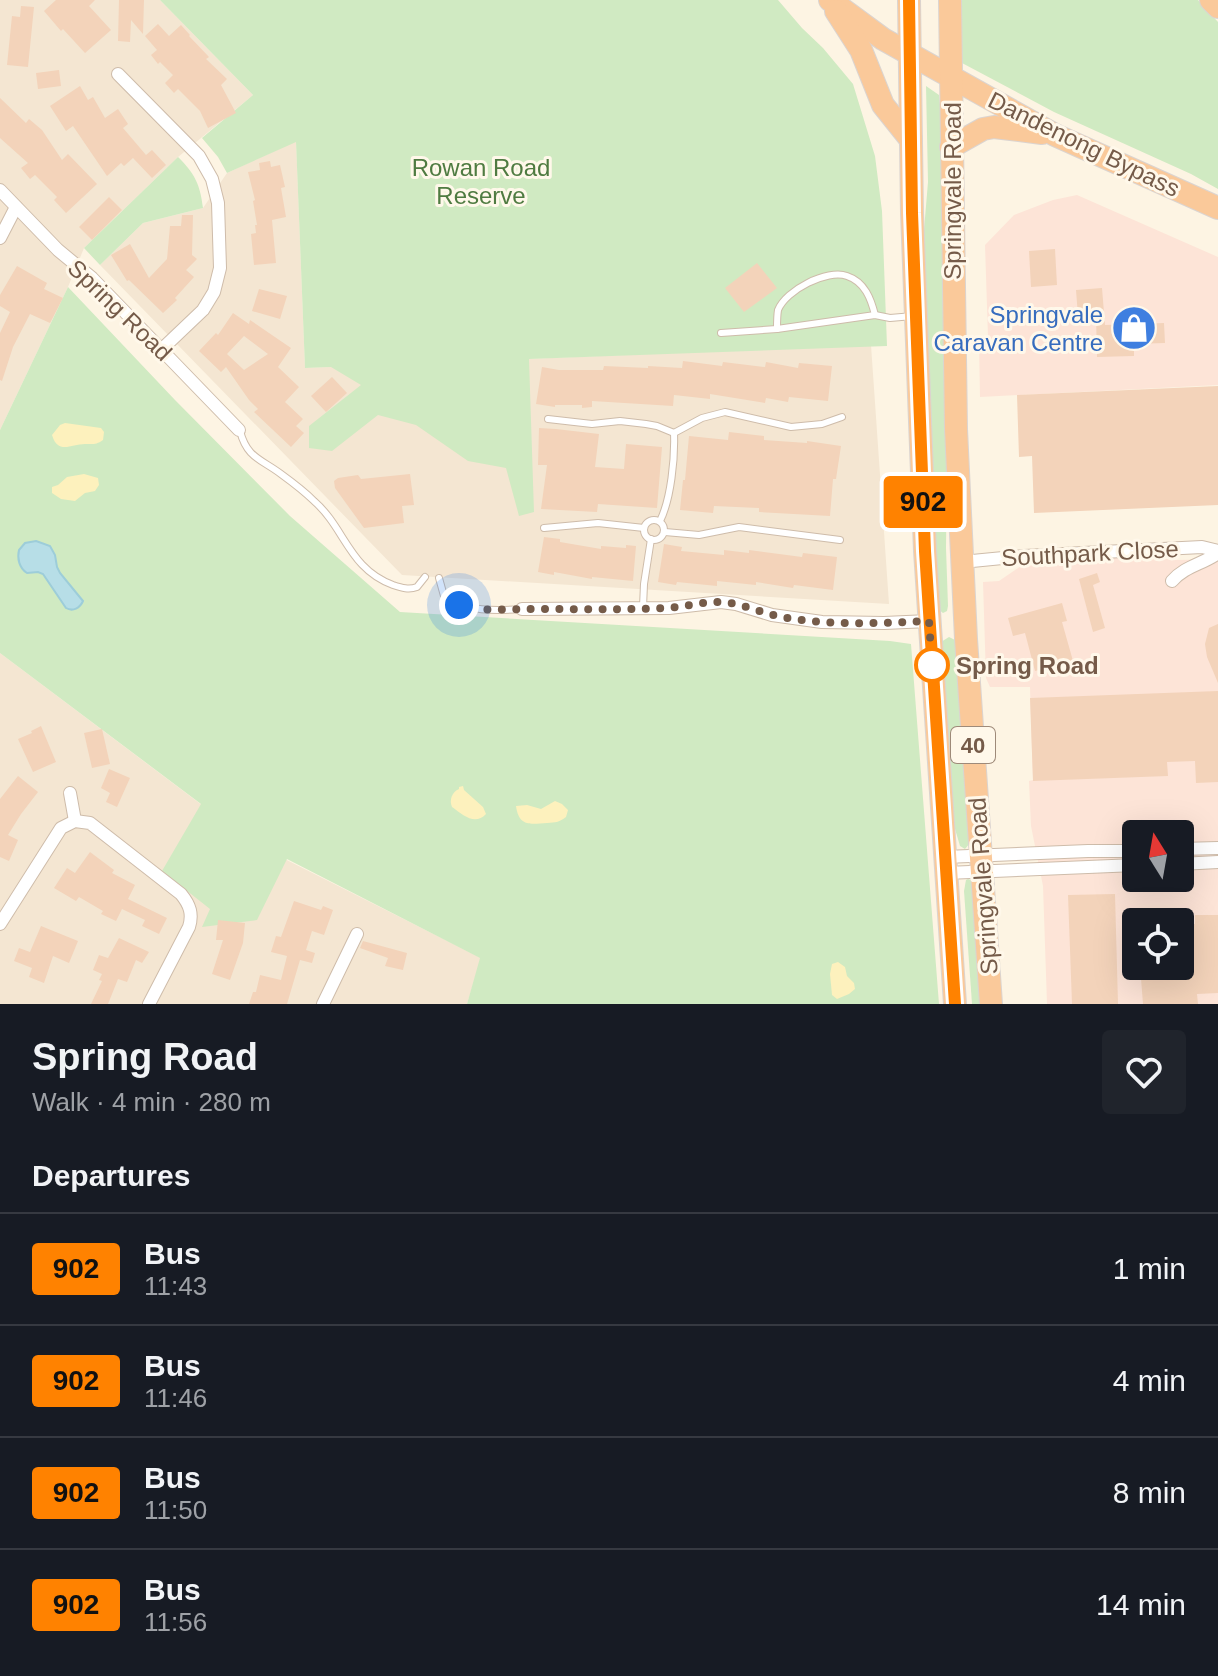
<!DOCTYPE html>
<html lang="en">
<head>
<meta charset="utf-8">
<style>
	body { margin:0; font-family:Helvetica,sans-serif; background:#20242c; color:#f1f3f6; height:100vh; display:flex; flex-direction:column; font-size:30px; white-space:nowrap }
	* { box-sizing:border-box; margin:0 }
	p { font-size:26px; color:#9ea1a6 }
	.icon { flex:none; width:44px; height:44px; fill:none; stroke:currentColor; stroke-width:2; stroke-linecap:round; stroke-linejoin:round }
	.map { position:relative; height:1004px; overflow:hidden }
	.drawer { display:flex; flex-direction:column; background:#171b24; flex:1 }
	.drawer>* { flex:none }
	.badge { padding:0 16px; border-radius:6px; font-size:28px; line-height:52px }
	.needle { width:52px; rotate:349deg }
	.fabs { position:absolute; left:1122px; top:820px; display:grid; gap:16px }
	.fabs a { display:grid; place-items:center; width:72px; height:72px; border-radius:8px; background:#171b24; box-shadow:0 8px 32px #0002; font-size:40px }
	.you { position:absolute; width:40px; height:40px; margin:-20px; border:6px solid #fff; border-radius:50%; background:#1a73e8; box-shadow:0 0 0 12px #1a73e833 }
	.map>.badge { position:absolute; translate:-50% -50%; box-shadow:0 0 0 4px #fff }
	h2 { padding:0 32px; font-size:30px; line-height:72px }
	.round { display:grid; place-items:center; flex:none; width:84px; height:84px; border-radius:8px; background:#20242c }
	.summary { display:flex; align-items:center; justify-content:space-between; height:136px; padding:0 32px }
	h1 { font-size:38px; font-weight:700; line-height:60px }
	ul { padding:0; list-style:none }
	li { display:flex; align-items:center; gap:24px; height:112px; padding:0 32px; border-top:2px solid #363941 }
	li div { flex:1 }
	li b { display:block; font-size:30px }
	li em { font-style:normal }
	li .badge { min-width:88px; font-weight:700; text-align:center }
	.map>svg:first-child { display:block }
	.residential { fill:#f4e6d2 }
	.commercial { fill:#fde4d7; fill-rule:evenodd }
	.green { fill:#d0eac2 }
	.sand { fill:#fdf1bd }
	.water { fill:#b7dee7; stroke:#9dcdd9; stroke-width:2 }
	.building { fill:#f3d3ba; fill-rule:evenodd }
	.lines { fill:none; stroke-linecap:round; stroke-linejoin:round }
	.service-casing { stroke:#cebcaa; stroke-width:8 }
	.minor-casing { stroke:#cebcaa; stroke-width:14 }
	.trunk-casing { stroke:#dbd4d0; stroke-width:24 }
	.service { stroke:#fff; stroke-width:6 }
	.minor { stroke:#fff; stroke-width:12 }
	.trunk { stroke:#fac99a; stroke-width:22 }
	.line-casing { stroke:#fff; stroke-width:18 }
	.line { stroke:#ff8200; stroke-width:12 }
	.walk { stroke:#755b49; stroke-width:8; stroke-dasharray:0 14.4 }
	.stop-dot { fill:#fff; stroke:#ff8200; stroke-width:4 }
	.labels { text-anchor:middle; dominant-baseline:central; stroke-width:6; stroke-linejoin:round; paint-order:stroke }
	.shield { fill:#fff8ea; stroke:#9e8a79; stroke-width:2 }
	.shield-label { font-size:22px; font-weight:bold; fill:#755b49 }
	.street-label { font-size:24px; fill:#755b49; stroke:#fff8ea }
	.park-label { font-size:24px; fill:#4f7b41; stroke:#fff8ea }
	.shop-label { font-size:24px; fill:#366cbe; stroke:#fff8ea; text-anchor:end }
	.stop-label { font-size:24px; font-weight:bold; fill:#755b49; stroke:#fff8ea; text-anchor:start }
</style>
</head>
<body>
<div class="map">
<svg width="1218" height="1004" viewBox="0 0 1218 1004">
	<rect width="100%" height="100%" fill="#fdf4e3"/>
	<g class="residential">
		<path d="M0 0H160L253 95 178 157 84 248 68 287 0 430Z"/>
		<path d="M296 141 305 368 871 345 889 604 402 575 100 265 143 223 203 208 227 173Z"/>
		<path d="M0 653 251 842 481 958 467 1004H0Z"/>
	</g>
	<g class="commercial">
		<path d="M1077 195 1218 257V385L980 397 979 342 988 337 985 245 1014 215 1053 200Z"/>
		<path d="M1128 555 1177 560 1218 559V1004H1047L1043 886 1031 826 1029 781 1033 780 1030 687H990L986 678 983 582 999 581 1024 564 1033 560ZM1136 834H1180V878H1136ZM1136 922H1180V966H1136Z"/>
	</g>
	<g class="green">
		<path d="M160 0H778L802 28 823 48 853 84 875 156 882 211 887 346 529 359 534 512 519 516 506 468 468 461 416 425 378 415 332 451 309 448V426L361 385 331 367 305 368 296 142 227 173 218 157 202 138 253 95Z"/>
		<path d="M962 0H1198L1218 22V189L1191 174 1054 112 962 63Z"/>
		<path d="M926 86 939 95 941 114 943 322 947 465 946 548 948 606 947 611 943 613 938 609 923 242 928 182Z"/>
		<path d="M178 157C195 174 200 184 203 208L143 223 100 265 84 248Z"/>
		<path d="M68 287 175 400 290 516 400 612 890 641 911 644 939 1004H467L480 958 287 859 257 920 202 927 210 909 162 871 201 804 0 653V430Z"/>
		<path d="M949 637 955 640 956 643 970 843 965 849 960 846 953 822 941 642Z"/>
		<path d="M968 879 971 880 973 891 982 1004H972L964 891 966 880Z"/>
	</g>
	<g class="sand">
		<path d="M65 423 101 428 104 432 103 440C96 445 93 444 85 444 71 444 58 455 52 435L60 425Z"/>
		<path d="M84 474 98 478 99 485 95 491 85 493 75 501 61 499 52 493V487L58 485 67 477Z"/>
		<path d="M463 786 464 790 483 807 486 814C475 826 463 815 452 807 449 800 452 792 459 789V787Z"/>
		<path d="M555 801 562 804 568 810 566 817C558 823 556 822 547 823 530 824 519 827 516 806L527 805 541 809Z"/>
		<path d="M838 962 845 967 847 976 854 983 855 989 849 994 837 999 832 995 830 974 832 964Z"/>
	</g>
	<path class="water" d="M36 541 50 546 55 555 57 567 60 573 83 601C80 608 73 612 66 608L43 574 38 572 27 573C19 568 17 558 19 550L25 543Z"/>
	<g class="building">
		<path d="M56 0H95L89 6 111 30 85 53 63 29 61 31 44 11Z"/>
		<path d="M119 0H144L143 34 131 20 130 42 118 41Z"/>
		<path d="M21 6 34 7 28 67 7 65 12 16 20 17Z"/>
		<path d="M158 24 169 36 181 25 190 35 189 36 209 57 206 59 227 79 221 85 236 113 208 128 200 111 178 89 174 93 165 83 173 75 160 62 158 64 151 55 157 50 145 36Z"/>
		<path d="M59 70 61 86 38 89 36 73Z"/>
		<path d="M80 86 88 100 93 97 105 118 118 109 128 124 123 128 146 155 152 150 166 165 152 178 133 158 124 166 121 163 107 176 73 126 66 131 50 106Z"/>
		<path d="M0 98 26 123 29 119 42 130 62 160 68 154 97 184 66 213 54 200 57 197 35 175 30 179 21 168 28 163 0 138Z"/>
		<path d="M270 161 271 167 280 165 285 187 281 188 286 217 272 220 276 263 254 265 251 234 256 233 255 225H257L253 201 255 200 248 172 260 170 259 163Z"/>
		<path d="M109 197 122 210 92 240 79 227Z"/>
		<path d="M182 215H193L192 255 197 259 186 270 194 277 175 298 177 300 163 313 129 280 127 281 111 255 130 244 149 278 167 259 170 226H181Z"/>
		<path d="M1055 249 1057 285 1031 287 1029 251Z"/>
		<path d="M757 263 777 288 744 312 725 288Z"/>
		<path d="M17 266 47 283 44 289 63 298 50 323 30 314 13 347 2 381 0 380V333L10 312 0 306V295Z"/>
		<path d="M1102 288 1105 325 1164 323 1165 343 1134 344V356L1097 357 1096 315 1078 316 1076 290Z"/>
		<path d="M259 289 287 296 280 319 252 311Z"/>
		<path d="M233 313 249 324 250 320 291 348 278 367 299 387 285 402 303 419 296 426 304 433 291 447 254 412 258 409 249 400 226 367 221 372 199 351 216 333 218 335ZM244 336 268 354 244 370 227 354Z"/>
		<path d="M683 361 722 366 723 362 765 367 766 362 798 368 799 363 832 366 828 401 789 397 788 402 766 398 765 403 710 394V399L674 395 673 406 592 401V407L582 408V405H555V407L536 404 542 367 559 370H603L604 366 648 368V366L682 368Z"/>
		<path d="M332 377 347 393 326 412 311 396Z"/>
		<path d="M1218 386V505L1034 513 1032 456 1019 457 1017 395Z"/>
		<path d="M539 428 556 429 599 434 595 467 624 469 626 444 662 447 657 508 598 504 597 512 541 509 547 465H538Z"/>
		<path d="M729 432 764 436V440L807 443V441L841 446 836 479H833L830 516 759 512V508L714 506 713 513 680 510 683 480H685L689 436 728 440Z"/>
		<path d="M410 474 414 505 402 506 404 523 364 528 335 488 334 481 338 478 358 475 361 479Z"/>
		<path d="M544 537 560 539V542L601 549V546L626 548V545L636 546 633 581 592 577V579L554 572V575L538 572Z"/>
		<path d="M664 544 682 547 681 551 724 555V550L749 553V550L802 557 803 553 837 557 833 590 794 585 793 588 756 582V585L717 581V586L677 582 676 585 658 582Z"/>
		<path d="M1097 573 1100 582 1093 585 1105 628 1093 632 1079 579Z"/>
		<path d="M1062 603 1067 621 1062 622 1073 661 1035 671 1025 633 1013 636 1008 618Z"/>
		<path d="M1218 624V683L1207 657 1205 644 1209 628Z"/>
		<path d="M1218 691V782L1196 783 1195 761 1167 762 1168 776 1033 781 1030 698Z"/>
		<path d="M41 726 56 762 33 772 18 739 32 733 31 731Z"/>
		<path d="M102 729 110 764 92 768 84 733Z"/>
		<path d="M109 769 130 778 117 807 106 802 110 793 101 788Z"/>
		<path d="M18 776 38 792 21 814 8 835 18 840 9 861 0 857V799Z"/>
		<path d="M90 852 114 870 112 873 135 885 128 899 167 918 159 934 142 926 145 920 122 909 116 921 101 914 103 911 79 897 76 901 54 888 67 868 75 873Z"/>
		<path d="M1115 894 1118 1004H1072L1068 895Z"/>
		<path d="M294 901 321 910 323 906 333 910 324 935 312 931 306 950 315 953 312 963 300 960 287 1004H249L253 992H256L260 975 281 980 287 956 271 952 276 936 281 937Z"/>
		<path d="M1195 915H1218V993L1197 994 1198 1004H1143L1140 966H1180V925L1195 924Z"/>
		<path d="M218 920 245 923 243 943 230 980 212 974 223 940H216Z"/>
		<path d="M41 926 78 941 69 963 53 956 44 983 29 977 32 968 14 961 19 948 30 952Z"/>
		<path d="M119 938 149 952 142 963 136 960 127 982 118 979 108 1004H91L102 981 99 980 102 974 93 970 99 955 108 958Z"/>
		<path d="M363 941 407 953 403 970 385 966 388 958 360 948Z"/>
	</g>
	<g class="lines">
		<g class="service-casing">
			<g id="service">
				<path d="M777 329C777 324 777 316 778 310 786 290 827 269 847 276 865 282 871 299 875 315"/>
				<path d="M721 333 777 329 875 315 890 318 913 316"/>
				<path d="M548 419 592 424 620 421 646 424 657 426 674 433"/>
				<path d="M240 431C247 458 261 459 281 474 292 482 304 491 314 501 345 528 349 569 393 585 402 588 409 590 417 587L425 577"/>
				<path d="M674 433 702 418 725 412 791 427 822 424 842 417"/>
				<circle cx="654" cy="530" r="10"/>
				<path d="M660 521C671 499 675 458 674 433"/>
				<path d="M544 528 598 523 644 528"/>
				<path d="M665 532 699 535 739 527 840 540"/>
				<path d="M439 578 444 596C466 612 496 611 522 609"/>
				<path d="M643 607 644 584 651 539"/>
			</g>
		</g>
		<g class="minor-casing">
			<g id="minor">
				<path d="M118 74 199 156 212 179 218 203 220 268 214 292 203 310 162 349"/>
				<path d="M0 190 58 250 92 278 239 430"/>
				<path d="M0 238 16 207"/>
				<path d="M962 562 1024 556 1202 547 1218 551"/>
				<path d="M1172 581C1185 566 1203 564 1218 553"/>
				<path d="M522 609 669 608 721 602 736 604 772 615 822 622 884 623 929 621"/>
				<path d="M70 793 75 821"/>
				<path d="M1180 849 1218 848"/>
				<path d="M945 857 1088 851H1136"/>
				<path d="M1180 864 1218 862"/>
				<path d="M946 873 1136 865"/>
				<path d="M0 924 61 828 75 821 90 823 181 894C190 905 193 914 189 927L149 1004"/>
				<path d="M323 1004 357 934"/>
			</g>
		</g>
		<g class="trunk-casing">
			<g id="trunk">
				<path d="M830 0 883 39 1055 135 1218 208"/>
				<path d="M909 0 912 213 925 551 955 1004"/>
				<path d="M950 0 956 429 966 639 991 1004"/>
				<path d="M1211 0 1218 7"/>
				<path d="M836 11 861 50 883 105 911 140"/>
				<path d="M951 147 983 129 994 127 1042 133"/>
			</g>
		</g>
		<use href="#service" class="service"/>
		<use href="#minor" class="minor"/>
		<use href="#trunk" class="trunk"/>
	</g>
	<g class="lines">
		<g class="line-casing">
			<path id="line" d="M909 0 912 213 925 551 955 1004"/>
		</g>
		<use href="#line" class="line"/>
		<path class="walk" d="M459 605C483 612 508 609 532 609 577 609 622 610 667 608 686 607 704 601 722 602 745 604 766 615 788 618 835 626 881 623 929 621L932 665"/>
	</g>
	<defs>
		<g id="shop-disc" transform="scale(2.3)"><circle r="9.5" fill="#3f7fe0" stroke="#fff8ea"/><path d="M-5-2.5h2.3a2.7 3.5 0 0 1 5.4 0H5L5.5 6h-11ZM-1.5-2.5h3a1.5 2.3 0 0 0-3 0Z" fill="#fff"/></g>
	</defs>
	<g fill-rule="evenodd">
		<use href="#shop-disc" x="1134" y="328"/>
	</g>
	<circle class="stop-dot" cx="932" cy="665" r="16"/>
	<g class="labels">
		<rect class="shield" x="951" y="727" width="44" height="36" rx="6"/>
		<g class="shield-label">
			<text x="973" y="745">40</text>
		</g>
		<g class="street-label">
			<text transform="translate(1084 144) rotate(26)">Dandenong Bypass</text>
			<text transform="translate(952 191) rotate(-90)">Springvale Road</text>
			<text transform="translate(120 310) rotate(44)">Spring Road</text>
			<text transform="translate(1090 553) rotate(-3)">Southpark Close</text>
			<text transform="translate(983 886) rotate(-94)">Springvale Road</text>
		</g>
		<g class="park-label">
			<text x="481" y="167">Rowan Road<tspan x="481" dy="28">Reserve</tspan></text>
		</g>
		<g class="shop-label">
			<text x="1103" y="314">Springvale<tspan x="1103" dy="28">Caravan Centre</tspan></text>
		</g>
		<g class="stop-label">
			<text x="956" y="665">Spring Road</text>
		</g>
	</g>
</svg>
<div class="fabs">
<a><svg class="needle" viewBox="-14 -14 28 28"><path d="M0-13l5 13h-10z" fill="#e53935"/><path d="M0 13l5-13h-10z" fill="#9ea1a6"/></svg></a>
<a><svg class="icon" aria-label="locate" viewBox="0 0 24 24"><circle cx="12" cy="12" r="6"/><path d="M12 2v4M12 18v4M2 12h4M18 12h4"/></svg></a>
</div>
<div class="you" style="left:459px;top:605px"></div>
<b class="badge" style="left:923px;top:502px;background:#ff8200;color:#111">902</b>
</div>
<section class="drawer">
<div class="summary"><div><h1>Spring Road</h1><p>Walk · 4 min · 280 m</p></div><a class="round"><svg class="icon" aria-label="heart" viewBox="0 0 24 24"><path d="M12 20l-8-8c-3-5 5-10 8-4 3-6 11-1 8 4z"/></svg></a></div>
<h2>Departures</h2>
<ul>
<li><span class="badge" style="background:#ff8200;color:#111">902</span><div><b>Bus</b><p>11:43</p></div><em>1 min</em></li>
<li><span class="badge" style="background:#ff8200;color:#111">902</span><div><b>Bus</b><p>11:46</p></div><em>4 min</em></li>
<li><span class="badge" style="background:#ff8200;color:#111">902</span><div><b>Bus</b><p>11:50</p></div><em>8 min</em></li>
<li><span class="badge" style="background:#ff8200;color:#111">902</span><div><b>Bus</b><p>11:56</p></div><em>14 min</em></li>
</ul>
</section>
</body>
</html>
